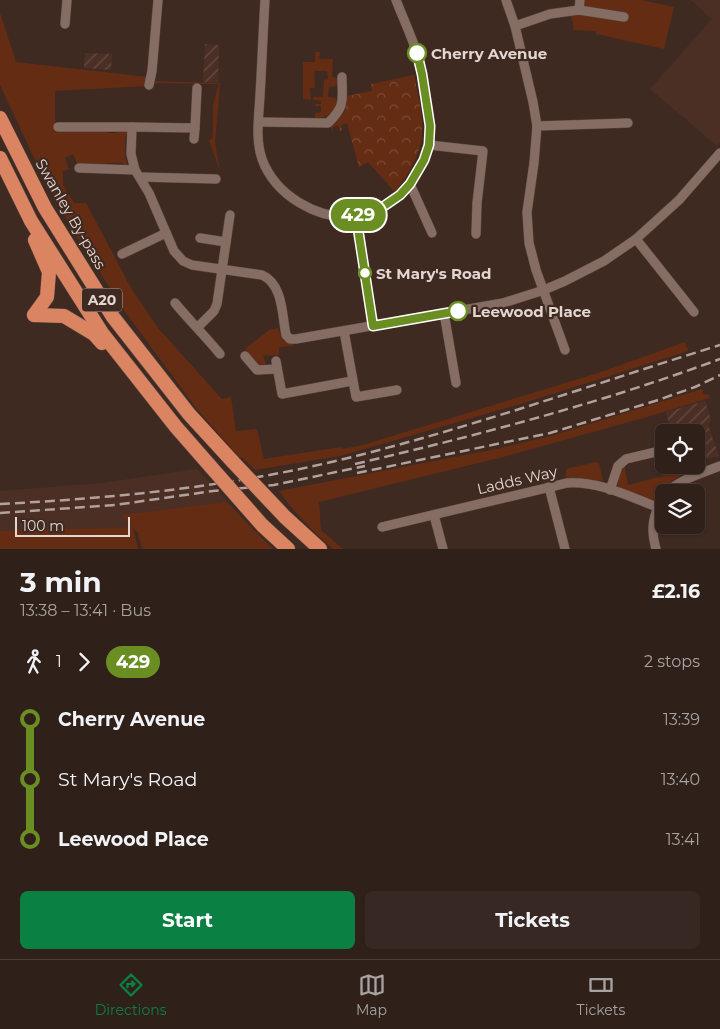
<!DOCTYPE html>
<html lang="en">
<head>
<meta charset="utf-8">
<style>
	body { margin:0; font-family:Montserrat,sans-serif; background:#372823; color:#f1f3f6; height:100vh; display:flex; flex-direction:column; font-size:19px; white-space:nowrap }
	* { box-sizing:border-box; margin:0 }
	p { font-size:16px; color:#a7a3a2 }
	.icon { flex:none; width:28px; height:28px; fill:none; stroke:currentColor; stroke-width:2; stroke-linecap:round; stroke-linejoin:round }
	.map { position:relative; height:549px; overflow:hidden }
	.drawer { display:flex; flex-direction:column; background:#2f201a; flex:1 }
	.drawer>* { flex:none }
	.badge { padding:0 10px; border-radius:16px; font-size:18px; line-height:32px }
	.controls { position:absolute; left:655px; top:424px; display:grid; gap:10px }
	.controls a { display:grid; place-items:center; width:50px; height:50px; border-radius:8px; background:#2f201a; box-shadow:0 1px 4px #0004,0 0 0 1px #4a3e39; font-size:25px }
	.scale { position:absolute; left:15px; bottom:12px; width:115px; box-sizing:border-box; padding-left:5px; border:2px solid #e3d5d0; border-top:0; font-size:14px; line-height:18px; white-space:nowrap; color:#e3d5d0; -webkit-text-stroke:4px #3f2a22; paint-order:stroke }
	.map>.badge { position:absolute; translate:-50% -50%; box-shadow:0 0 0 2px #fff }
	.legs { display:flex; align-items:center; gap:8px; height:55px; padding:0 20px; font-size:16px }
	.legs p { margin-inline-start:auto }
	.overview { display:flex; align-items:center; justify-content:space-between; height:85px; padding:0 20px }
	h1 { font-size:28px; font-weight:700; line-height:38px }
	.primary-button { display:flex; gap:10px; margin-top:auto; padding:10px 20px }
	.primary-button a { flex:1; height:58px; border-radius:8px; background:#0b8043; color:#fff; font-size:20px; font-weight:700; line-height:58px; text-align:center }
	.primary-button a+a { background:#372823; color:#f1f3f6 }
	ul { padding:0 20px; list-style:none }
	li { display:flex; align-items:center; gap:18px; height:60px; font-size:19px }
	li i { display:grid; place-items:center; width:8px; height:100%; margin:0 6px; background:currentColor }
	li i::after { content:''; width:12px; height:12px; margin:-6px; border:4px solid; border-radius:50%; background:#2f201a }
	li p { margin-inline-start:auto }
	li:first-child i { background:linear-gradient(#0000 50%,currentColor 0) }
	li:last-child i { background:linear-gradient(currentColor 50%,#0000 0) }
	.menu { display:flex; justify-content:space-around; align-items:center; height:70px; border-top:1px solid #4a3e39; background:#2f201a; font-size:14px; color:#a7a3a2 }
	.menu a { display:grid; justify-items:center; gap:2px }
	.menu .active { color:#0b8043 }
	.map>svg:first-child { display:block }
	.built { fill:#4b2f25 }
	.industrial { fill:url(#industrial-furrows) }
	.grass { fill:#652c14 }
	.park { fill:url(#park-crowns) }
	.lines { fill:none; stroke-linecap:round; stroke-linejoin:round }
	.minor-casing { stroke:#5a4942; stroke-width:10 }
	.highway-casing { stroke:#5a4942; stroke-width:15 }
	.minor { stroke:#856d64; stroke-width:9 }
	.highway { stroke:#db8462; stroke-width:14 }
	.rail { stroke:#b2a29c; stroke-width:2.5; stroke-dasharray:10 5; stroke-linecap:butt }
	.highway-bridge-casing { stroke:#5a4942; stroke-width:15; stroke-linecap:butt }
	.highway-bridge { stroke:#db8462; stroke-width:14 }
	.line-1-casing { stroke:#fff; stroke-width:11 }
	.line-1 { stroke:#6b8e23; stroke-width:8 }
	.stop-1-dot { fill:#fff; stroke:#6b8e23; stroke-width:2.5 }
	.labels { text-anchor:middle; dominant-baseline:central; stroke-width:4.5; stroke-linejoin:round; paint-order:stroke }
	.shield { fill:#3f2a22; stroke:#b2a29c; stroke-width:1 }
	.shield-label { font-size:14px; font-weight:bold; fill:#e3d5d0 }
	.stop-label { font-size:15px; font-weight:bold; fill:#e3d5d0; stroke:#3f2a22; text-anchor:start }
	.street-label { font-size:15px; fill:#e3d5d0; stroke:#3f2a22 }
</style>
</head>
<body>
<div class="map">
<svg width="720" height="549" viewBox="0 0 720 549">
	<defs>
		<pattern id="industrial-furrows" width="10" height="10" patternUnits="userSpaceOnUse" patternTransform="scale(1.25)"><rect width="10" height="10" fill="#4b2f25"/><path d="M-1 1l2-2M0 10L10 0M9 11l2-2" fill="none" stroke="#654c44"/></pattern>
		<pattern id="park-crowns" width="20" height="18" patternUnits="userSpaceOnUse" patternTransform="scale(1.25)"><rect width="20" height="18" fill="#652c14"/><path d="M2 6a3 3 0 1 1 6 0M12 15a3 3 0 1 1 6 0" fill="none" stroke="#7b4a35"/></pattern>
	</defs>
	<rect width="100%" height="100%" fill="#3f2a22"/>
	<g class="built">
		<path d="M691 0H720V142L717 146 650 89 712 19Z"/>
		<path d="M197 469 241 516 132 527 0 533V491L102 483Z"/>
	</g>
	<g class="industrial">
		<path d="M205 44 219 45 218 82H203Z"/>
		<path d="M85 53 112 54 111 70 84 68Z"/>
		<path d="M705 401 711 420 708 425 719 456 707 459 697 428 679 432H671L666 412Z"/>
	</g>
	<g class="grass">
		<path d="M583 0H641L674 7 664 49 596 34V31L574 30 571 13Z"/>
		<path d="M0 13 16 62 147 77V81L220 83 215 143 220 171 209 140 213 138V105L219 84 158 83 147 86 55 91V130L69 131 75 128 78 132 92 131 96 128 106 130 109 133H116L120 130 127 132 128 134 125 137V156L128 167H125L122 163H108L104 166 80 165 77 163 73 154 65 158 69 169 63 171V185L74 203H86L131 288 158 328 222 399 231 397 236 431 257 429 264 459 341 447 343 449 363 445 601 372 685 342 688 351 524 403 340 456 255 470 243 458 239 457 197 409 126 313 74 232 43 177 0 85Z"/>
		<path d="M315 52H320L319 59H333L332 77 338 78V83L335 86 329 87 328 97 335 98 337 100C336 113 327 118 315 118V113L321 112V106H315L316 104H321V101L313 100V97H323L324 80 328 79 327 71H314L315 88H310L311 100 303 99V62H315Z"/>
		<path d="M278 328 282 339 293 343V346L279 347V355L263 356 266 364 260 365 245 349 269 330Z"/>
		<path d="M702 389 704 395 708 394 710 398 640 419 503 457 319 502 321 530 343 549H333C312 531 295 513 279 491L501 448 551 436Z"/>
		<path d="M596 462 599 463 603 481 577 478H566V469Z"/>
		<path d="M624 463 628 485 674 473 672 465H677L680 476 670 482V485L658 499 653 501 623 490 617 484 620 470Z"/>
		<path d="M226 502 273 549H142L138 533 133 528 138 549H0V531L132 527 122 515Z"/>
	</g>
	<path class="park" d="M414 75C425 128 430 147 395 192L368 162 359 167 347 123 341 125 342 130 340 131 338 125 333 127V133L331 126C342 117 348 110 347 96L372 91 371 84Z"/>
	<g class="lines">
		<g class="minor-casing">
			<g id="minor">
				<path d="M265 0C263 32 262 63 260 95 259 116 255 139 262 159 275 195 318 221 356 216 380 213 401 198 414 178 421 168 428 155 429 143 431 128 429 112 426 98 423 83 421 68 417 53 411 35 403 18 396 0"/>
				<path d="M506 0 515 26 533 102 537 126 534 163 527 212 529 243 536 270 565 350"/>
				<path d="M579 10 624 17"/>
				<path d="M65 24 67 0"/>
				<path d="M515 26 550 14 579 10 580 0"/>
				<path d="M149 85 152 71 158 0"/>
				<path d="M259 122 328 123C346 106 342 100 342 77"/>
				<path d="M537 126 628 123"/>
				<path d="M58 127H132L131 154 135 170"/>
				<path d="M132 127 195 128 194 139"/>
				<path d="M195 128 197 88"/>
				<path d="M429 145 483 151 477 203 476 234"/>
				<path d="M79 168 135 170 149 193 174 251 183 261 192 265 262 275C283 284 282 315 286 335L290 339H296L503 303 544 290 565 281 604 261 636 239 679 200 720 153"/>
				<path d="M140 177 216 179"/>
				<path d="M410 184 432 233"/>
				<path d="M356 216 373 326"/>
				<path d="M200 238 226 242"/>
				<path d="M636 239 694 312"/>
				<path d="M122 254 166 233"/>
				<path d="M175 303C190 321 205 336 220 354"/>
				<path d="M444 313 456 383"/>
				<path d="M198 327 214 311 217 304 230 215"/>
				<path d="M344 331 356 397 397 390"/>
				<path d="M245 356 257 370 277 369"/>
				<path d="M276 361 282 394 352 381"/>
				<path d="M549 487 565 549"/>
				<path d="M610 490 618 466 626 459 664 450"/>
				<path d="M667 492C681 479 702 473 720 466"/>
				<path d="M434 515 443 549"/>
				<path d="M382 527 567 483C599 481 628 496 657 507"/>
				<path d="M656 549C650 529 653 514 664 496"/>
			</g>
		</g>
		<g class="highway-casing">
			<g id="highway">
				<path d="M0 118 45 208 113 317 189 414 233 462"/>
				<path d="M0 158 31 221 102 333 176 427 211 467"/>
				<path d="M34 315 64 316 94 334 102 343"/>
				<path d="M34 315 47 297 49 272 35 240"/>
				<path d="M285 517 320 549"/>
				<path d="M262 525 288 549"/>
			</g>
		</g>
		<use href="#minor" class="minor"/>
		<use href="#highway" class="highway"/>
		<g class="rail">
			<path d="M355 464C479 435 601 403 720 359"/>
			<path d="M357 473 550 433 655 401 695 387 720 375"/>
			<path d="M0 504C118 498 237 486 352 457 476 426 597 383 720 345"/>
			<path d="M0 513 115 505 213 491 274 485 365 466"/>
		</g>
		<g class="highway-bridge-casing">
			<g id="highway-bridge">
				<path d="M233 462 285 517"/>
				<path d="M211 467 262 525"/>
			</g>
		</g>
		<use href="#highway-bridge" class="highway-bridge"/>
	</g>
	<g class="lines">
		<g class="line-1-casing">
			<path id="line-1" d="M417 53 422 74 430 126 429 145 424 160 410 184 400 195 384 206 356 216 373 326 458 311"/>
		</g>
		<use href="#line-1" class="line-1"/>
	</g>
	<g class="stop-1-dot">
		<circle cx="417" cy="53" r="9"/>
		<circle cx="365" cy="273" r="6"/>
		<circle cx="458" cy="311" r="9"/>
	</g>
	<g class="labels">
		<rect class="shield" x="82" y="288.5" width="40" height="23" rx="4"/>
		<g class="shield-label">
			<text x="102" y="300">A20</text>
		</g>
		<g class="stop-label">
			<text x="431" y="53">Cherry Avenue</text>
			<text x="376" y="273">St Mary's Road</text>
			<text x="472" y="311">Leewood Place</text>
		</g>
		<g class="street-label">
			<text transform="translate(71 214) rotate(60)">Swanley By-pass</text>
			<text transform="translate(517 480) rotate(-13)">Ladds Way</text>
		</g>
	</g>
</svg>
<div class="controls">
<a><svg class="icon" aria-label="locate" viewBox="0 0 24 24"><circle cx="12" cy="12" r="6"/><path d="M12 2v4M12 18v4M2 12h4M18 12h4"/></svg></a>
<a><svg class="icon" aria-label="layers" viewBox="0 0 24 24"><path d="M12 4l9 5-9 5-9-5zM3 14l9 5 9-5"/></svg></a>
</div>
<div class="scale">100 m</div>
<b class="badge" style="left:358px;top:215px;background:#6b8e23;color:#fff">429</b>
</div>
<section class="drawer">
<div class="overview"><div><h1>3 min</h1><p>13:38 – 13:41 · Bus</p></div><b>£2.16</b></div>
<div class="legs"><svg class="icon" aria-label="walk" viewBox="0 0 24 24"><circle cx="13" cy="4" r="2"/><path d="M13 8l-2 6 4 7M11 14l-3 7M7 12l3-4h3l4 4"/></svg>1<svg class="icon" aria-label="forward" viewBox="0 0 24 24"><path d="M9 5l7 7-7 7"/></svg><b class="badge" style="background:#6b8e23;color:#fff">429</b><p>2 stops</p></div>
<ul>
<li><i style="color:#6b8e23"></i><b>Cherry Avenue</b><p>13:39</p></li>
<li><i style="color:#6b8e23"></i><span>St Mary's Road</span><p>13:40</p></li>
<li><i style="color:#6b8e23"></i><b>Leewood Place</b><p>13:41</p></li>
</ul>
<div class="primary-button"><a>Start</a><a>Tickets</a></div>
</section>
<nav class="menu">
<a class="active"><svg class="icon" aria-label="directions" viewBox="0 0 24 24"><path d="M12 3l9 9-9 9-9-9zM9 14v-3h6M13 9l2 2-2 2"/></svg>Directions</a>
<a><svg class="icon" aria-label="map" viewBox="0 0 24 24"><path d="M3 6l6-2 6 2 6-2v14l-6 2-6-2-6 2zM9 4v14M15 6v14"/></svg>Map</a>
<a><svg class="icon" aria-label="tickets" viewBox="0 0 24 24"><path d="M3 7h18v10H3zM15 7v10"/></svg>Tickets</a>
</nav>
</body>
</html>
